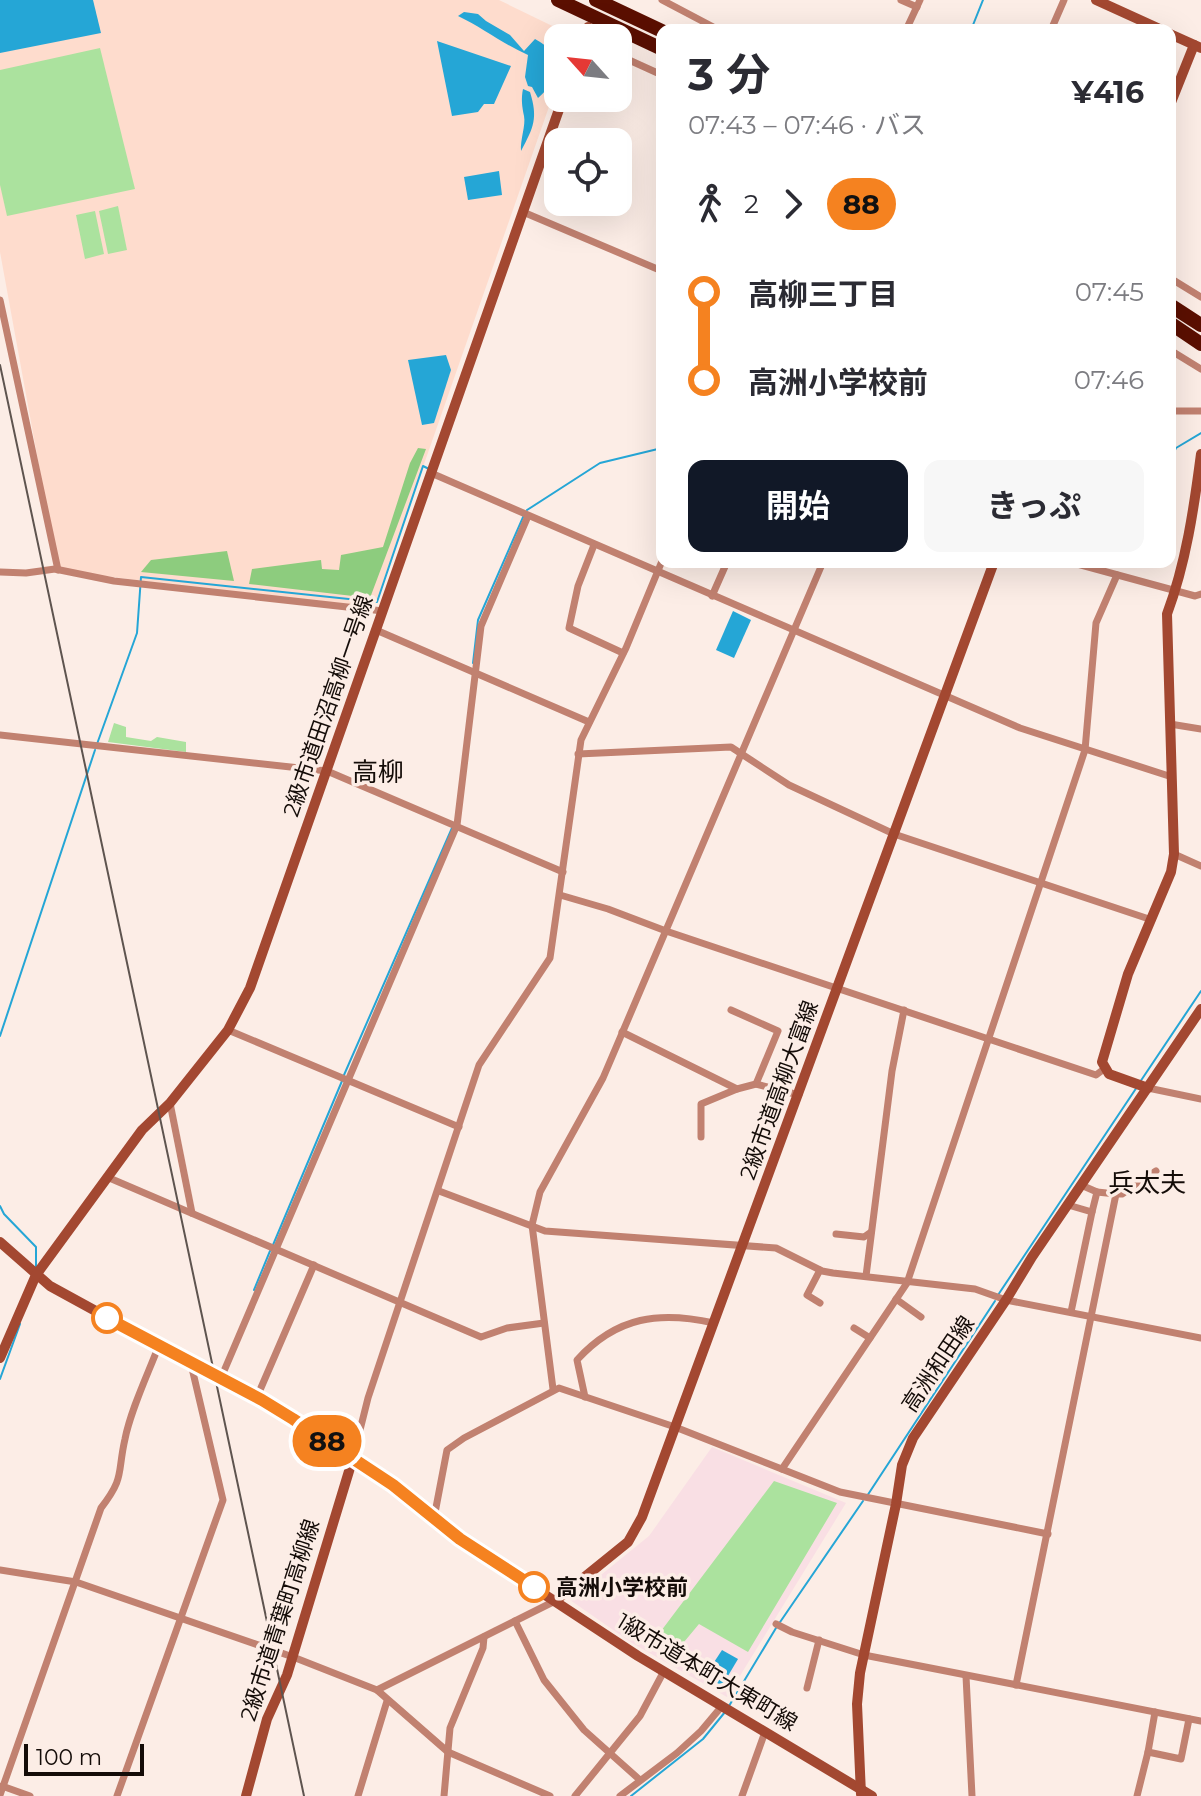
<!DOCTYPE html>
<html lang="ja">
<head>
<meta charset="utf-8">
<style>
	body { margin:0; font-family:Montserrat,"Noto Sans JP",sans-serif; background:#f7f7f7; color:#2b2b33; height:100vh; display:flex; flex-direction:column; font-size:30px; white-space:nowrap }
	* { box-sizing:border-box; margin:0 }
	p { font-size:26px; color:#7c7c81 }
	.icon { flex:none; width:44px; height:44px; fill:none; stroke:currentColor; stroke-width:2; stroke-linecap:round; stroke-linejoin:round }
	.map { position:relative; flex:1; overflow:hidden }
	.drawer { position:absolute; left:656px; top:24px; width:520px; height:544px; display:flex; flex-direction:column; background:#fff; border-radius:16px; box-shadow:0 8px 32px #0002 }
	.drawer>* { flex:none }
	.badge { padding:0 16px; border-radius:26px; font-size:28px; line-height:52px }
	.needle { width:52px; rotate:297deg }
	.buttons { position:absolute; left:544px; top:24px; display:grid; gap:16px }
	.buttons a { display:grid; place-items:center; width:88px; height:88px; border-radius:16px; background:#fff; box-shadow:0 8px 32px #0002; font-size:40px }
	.scale { position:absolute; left:24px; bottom:20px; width:120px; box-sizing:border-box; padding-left:8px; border:4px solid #140c08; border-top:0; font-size:22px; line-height:28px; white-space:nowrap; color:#140c08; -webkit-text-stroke:6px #fcede6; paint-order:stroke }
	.map>.badge { position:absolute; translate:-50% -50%; box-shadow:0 0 0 4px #fff }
	.legs { display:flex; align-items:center; gap:12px; height:88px; padding:0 32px; font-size:26px }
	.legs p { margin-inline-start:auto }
	.head { display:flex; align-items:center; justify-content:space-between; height:136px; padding:0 32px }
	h1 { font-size:44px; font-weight:700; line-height:60px }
	.cta { display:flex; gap:16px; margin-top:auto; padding:16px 32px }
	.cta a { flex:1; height:92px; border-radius:16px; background:#111827; color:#fff; font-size:32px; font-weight:700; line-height:92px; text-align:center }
	.cta a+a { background:#f7f7f7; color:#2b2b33 }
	ul { padding:0 32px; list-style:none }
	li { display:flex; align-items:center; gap:28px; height:88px; font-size:30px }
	li i { display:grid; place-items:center; width:12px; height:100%; margin:0 10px; background:currentColor }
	li i::after { content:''; width:20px; height:20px; margin:-10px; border:6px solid; border-radius:50%; background:#fff }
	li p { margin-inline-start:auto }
	li:first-child i { background:linear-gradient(#0000 50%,currentColor 0) }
	li:last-child i { background:linear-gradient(currentColor 50%,#0000 0) }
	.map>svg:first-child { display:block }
	.built { fill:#fedccd }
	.education { fill:#f9dfe4 }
	.green { fill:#abe29e }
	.forest { fill:#8dcc7e }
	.water { fill:#25a6d6 }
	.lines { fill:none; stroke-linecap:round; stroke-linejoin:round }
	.stream { stroke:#25a6d6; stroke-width:2 }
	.street { stroke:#c18170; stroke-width:7 }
	.secondary { stroke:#a34831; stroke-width:10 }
	.highway { stroke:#5b0f00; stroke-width:14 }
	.rail { stroke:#5e544f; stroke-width:2 }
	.line-1-casing { stroke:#fff; stroke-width:18 }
	.line-1 { stroke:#f58220; stroke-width:12 }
	.stop-1-dot { fill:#fff; stroke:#f58220; stroke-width:4 }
	.labels { text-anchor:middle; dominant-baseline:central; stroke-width:7; stroke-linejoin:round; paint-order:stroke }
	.street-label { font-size:22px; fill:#140c08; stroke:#fcede6 }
	.stop-label { font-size:22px; font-weight:bold; fill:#140c08; stroke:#fcede6; text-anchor:start }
	.quarter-label { font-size:26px; fill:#140c08; stroke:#fcede6 }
</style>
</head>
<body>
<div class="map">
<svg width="1201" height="1796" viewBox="0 0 1201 1796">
	<rect width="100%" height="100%" fill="#fcede6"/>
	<path class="built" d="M0 0H499L573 36 558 38V81L373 610 58 570 0 252Z"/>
	<path class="education" d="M712 1447 846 1503 727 1697 632 1643 570 1600 649 1536Z"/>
	<g class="green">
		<path d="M100 48 135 189 7 216 0 185V70Z"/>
		<path d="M118 206 127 250 108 254 99 211Z"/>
		<path d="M95 211 104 254 85 259 76 215Z"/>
		<path d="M114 723 126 727V737L151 741 157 737 186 742V752L108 742Z"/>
		<path d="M774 1481 837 1503 748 1652 699 1624 679 1648 658 1635Z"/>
	</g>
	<g class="forest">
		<path d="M418 448 426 449 370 598 249 584 252 569 321 560 322 569 339 570 341 555 383 547 410 463Z"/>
		<path d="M227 551 234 581 141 572 151 560Z"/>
	</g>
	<g class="water">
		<path d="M0 0H93L101 33 0 53Z"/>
		<path d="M464 12 478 14 486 21 510 35 524 51 535 39C564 54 561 78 538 98L532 87 528 86 525 77 528 55C503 44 483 28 458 16Z"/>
		<path d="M437 41 511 66 494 104H484L478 112 452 116Z"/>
		<path d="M523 89 530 92C538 118 534 127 521 151 520 140 526 125 524 116 522 106 521 99 523 89Z"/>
		<path d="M499 171 502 195 468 200 464 177Z"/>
		<path d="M446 355 451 370 434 423 422 425 408 360Z"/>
		<path d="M733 611 751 620 734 658 716 650Z"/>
		<path d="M722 1650 738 1659 722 1686 705 1676Z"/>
	</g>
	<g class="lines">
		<g class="stream">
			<path d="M971 30 983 0"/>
			<path d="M1170 460 1176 448 1201 433"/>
			<path d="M527 510 600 463 662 448"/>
			<path d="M473 663 478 620 524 515"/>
			<path d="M97 744 137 633 141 577 377 602 423 466 429 469"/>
			<path d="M0 1036 95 750"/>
			<path d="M344 1075 452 828"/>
			<path d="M1140 1082 1201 991"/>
			<path d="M0 1206 4 1214 36 1247V1268"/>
			<path d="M273 1245 342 1081"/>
			<path d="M254 1290 270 1251"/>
			<path d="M998 1295 1137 1087"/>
			<path d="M0 1379 20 1324"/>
			<path d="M867 1496 995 1301"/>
			<path d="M729 1706 776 1628 863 1501"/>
			<path d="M631 1796 703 1739 725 1712"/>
		</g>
		<g class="street">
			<path d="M662 0 719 30"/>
			<path d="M901 0 917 7"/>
			<path d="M906 30 920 0"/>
			<path d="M1051 30 1064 0"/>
			<path d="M618 55 662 75"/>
			<path d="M523 212 662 271"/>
			<path d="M1170 278 1201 297"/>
			<path d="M0 300 58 570"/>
			<path d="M1170 350 1201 369"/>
			<path d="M1170 411H1201"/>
			<path d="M431 473 1020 728 1172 777"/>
			<path d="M594 545 578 586 569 628 623 653"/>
			<path d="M1070 562 1195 596 1201 594"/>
			<path d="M0 572 26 573 55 569 114 581 383 611"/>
			<path d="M712 596 727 562"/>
			<path d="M376 630 589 722"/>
			<path d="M1170 724 1201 729"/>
			<path d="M0 735 327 771 563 872"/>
			<path d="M578 754 731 747 789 785 894 834 1152 920"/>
			<path d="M1174 854 1201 866"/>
			<path d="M560 895 608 909 666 931 1096 1075 1104 1069"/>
			<path d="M731 1010 778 1031 756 1084"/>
			<path d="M228 1030 459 1127"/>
			<path d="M622 1032 737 1089 756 1084 799 1095"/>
			<path d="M1148 1088 1201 1099"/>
			<path d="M170 1103 192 1213"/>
			<path d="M701 1137V1104L737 1089"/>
			<path d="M107 1177 481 1337 507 1328 544 1323"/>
			<path d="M439 1191 545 1231 776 1248 822 1271 833 1273 975 1289 1006 1300 1201 1338"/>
			<path d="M1116 1194H1122L1156 1171"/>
			<path d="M1068 1205 1092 1212 1097 1192 1081 1185"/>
			<path d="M836 1234 864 1237 871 1232"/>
			<path d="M866 1276 892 1071 904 1010"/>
			<path d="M896 1299 921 1317"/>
			<path d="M820 1303 807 1295 820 1270"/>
			<path d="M1071 1312 1092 1212"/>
			<path d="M854 1328 870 1338"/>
			<path d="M221 1378 457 825 481 626 528 516"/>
			<path d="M553 1389 532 1225 540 1192 603 1078 823 562"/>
			<path d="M257 1397 314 1265"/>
			<path d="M585 1397 577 1360C617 1316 660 1311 714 1323"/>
			<path d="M353 1458 368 1398 479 1065 550 958 581 740 626 648 662 561"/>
			<path d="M782 1469 907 1283 1085 750 1096 623 1117 575"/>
			<path d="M434 1518 447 1450 464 1438 559 1388 675 1427 840 1492 1048 1534"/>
			<path d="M0 1570 76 1582 293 1657 377 1690 448 1752 550 1796"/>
			<path d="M515 1621 544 1680 584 1730 640 1780"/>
			<path d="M776 1624 792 1632 864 1655 1201 1721"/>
			<path d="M966 1676 972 1796"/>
			<path d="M1016 1685 1116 1194 1097 1192"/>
			<path d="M807 1688 819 1640"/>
			<path d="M377 1690 555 1601"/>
			<path d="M1148 1752 1181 1759 1189 1719"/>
			<path d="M2 1786 30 1796"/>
			<path d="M0 1795 101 1508C125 1477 117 1474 125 1439 131 1409 148 1374 159 1345"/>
			<path d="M117 1796 223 1500 191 1364"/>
			<path d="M358 1796 387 1701"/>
			<path d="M444 1796 450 1728 483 1648 484 1637"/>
			<path d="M575 1796 640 1716 664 1671"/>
			<path d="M620 1796 677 1753 701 1731 722 1706"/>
			<path d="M742 1796 765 1732"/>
			<path d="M1137 1796 1148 1752 1155 1712"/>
		</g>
		<g class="secondary">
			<path d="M1096 0 1162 30"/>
			<path d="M1170 34 1201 48"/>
			<path d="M584 38 588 27"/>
			<path d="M1170 105 1194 45"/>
			<path d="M1148 1088 1109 1074 1102 1062 1128 974 1171 872 1174 854 1167 614C1186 563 1194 508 1201 454"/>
			<path d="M0 1242 50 1286 293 1419 393 1485 460 1539 638 1656 872 1796"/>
			<path d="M0 1358 36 1275 142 1130 170 1103 228 1030 250 988 563 98"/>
			<path d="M555 1601 628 1542 642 1517 994 562"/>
			<path d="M861 1794 857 1704 860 1673 896 1504 902 1465 913 1438 1006 1300 1032 1257 1201 1009"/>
			<path d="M246 1796 267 1719 287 1675 353 1458"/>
		</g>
		<g class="highway">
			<path d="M558 0 662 49"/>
			<path d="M596 0 662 31"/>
			<path d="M1170 305 1201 325"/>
			<path d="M1170 323 1201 344"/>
		</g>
		<path class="rail" d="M0 365 304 1796"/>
	</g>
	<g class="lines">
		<g class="line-1-casing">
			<path id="line-1" d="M107 1318 262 1400 293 1419 393 1485 460 1539 534 1587"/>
		</g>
		<use href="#line-1" class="line-1"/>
	</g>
	<g class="stop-1-dot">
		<circle cx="107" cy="1318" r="14"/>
		<circle cx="534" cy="1587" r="14"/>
	</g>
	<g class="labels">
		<g class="street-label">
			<text transform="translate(328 706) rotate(-71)">2級市道田沼高柳一号線</text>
			<text transform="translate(779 1090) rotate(-70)">2級市道高柳大富線</text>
			<text transform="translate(938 1364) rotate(-56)">高洲和田線</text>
			<text transform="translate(280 1620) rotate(-72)">2級市道青葉町高柳線</text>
			<text transform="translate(707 1672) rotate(31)">1級市道本町大東町線</text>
		</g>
		<g class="stop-label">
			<text x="556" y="1587">高洲小学校前</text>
		</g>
		<g class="quarter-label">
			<text x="378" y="772">高柳</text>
			<text x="1147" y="1183">兵太夫</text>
		</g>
	</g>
</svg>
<div class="buttons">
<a><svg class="needle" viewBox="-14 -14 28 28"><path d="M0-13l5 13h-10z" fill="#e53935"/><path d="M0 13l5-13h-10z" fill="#7c7c81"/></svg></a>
<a><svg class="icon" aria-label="locate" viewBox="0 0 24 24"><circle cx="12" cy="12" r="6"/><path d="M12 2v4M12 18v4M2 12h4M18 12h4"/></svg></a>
</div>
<div class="scale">100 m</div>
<b class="badge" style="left:327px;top:1441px;background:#f58220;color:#111">88</b>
<section class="drawer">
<div class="head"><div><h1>3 分</h1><p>07:43 – 07:46 · バス</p></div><b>¥416</b></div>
<div class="legs"><svg class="icon" aria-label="walk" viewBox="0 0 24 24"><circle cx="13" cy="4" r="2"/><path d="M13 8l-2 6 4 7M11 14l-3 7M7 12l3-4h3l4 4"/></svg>2<svg class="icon" aria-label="forward" viewBox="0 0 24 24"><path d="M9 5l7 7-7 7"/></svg><b class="badge" style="background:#f58220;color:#111">88</b></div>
<ul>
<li><i style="color:#f58220"></i><b>高柳三丁目</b><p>07:45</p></li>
<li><i style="color:#f58220"></i><b>高洲小学校前</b><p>07:46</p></li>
</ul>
<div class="cta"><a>開始</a><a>きっぷ</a></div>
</section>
</div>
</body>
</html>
